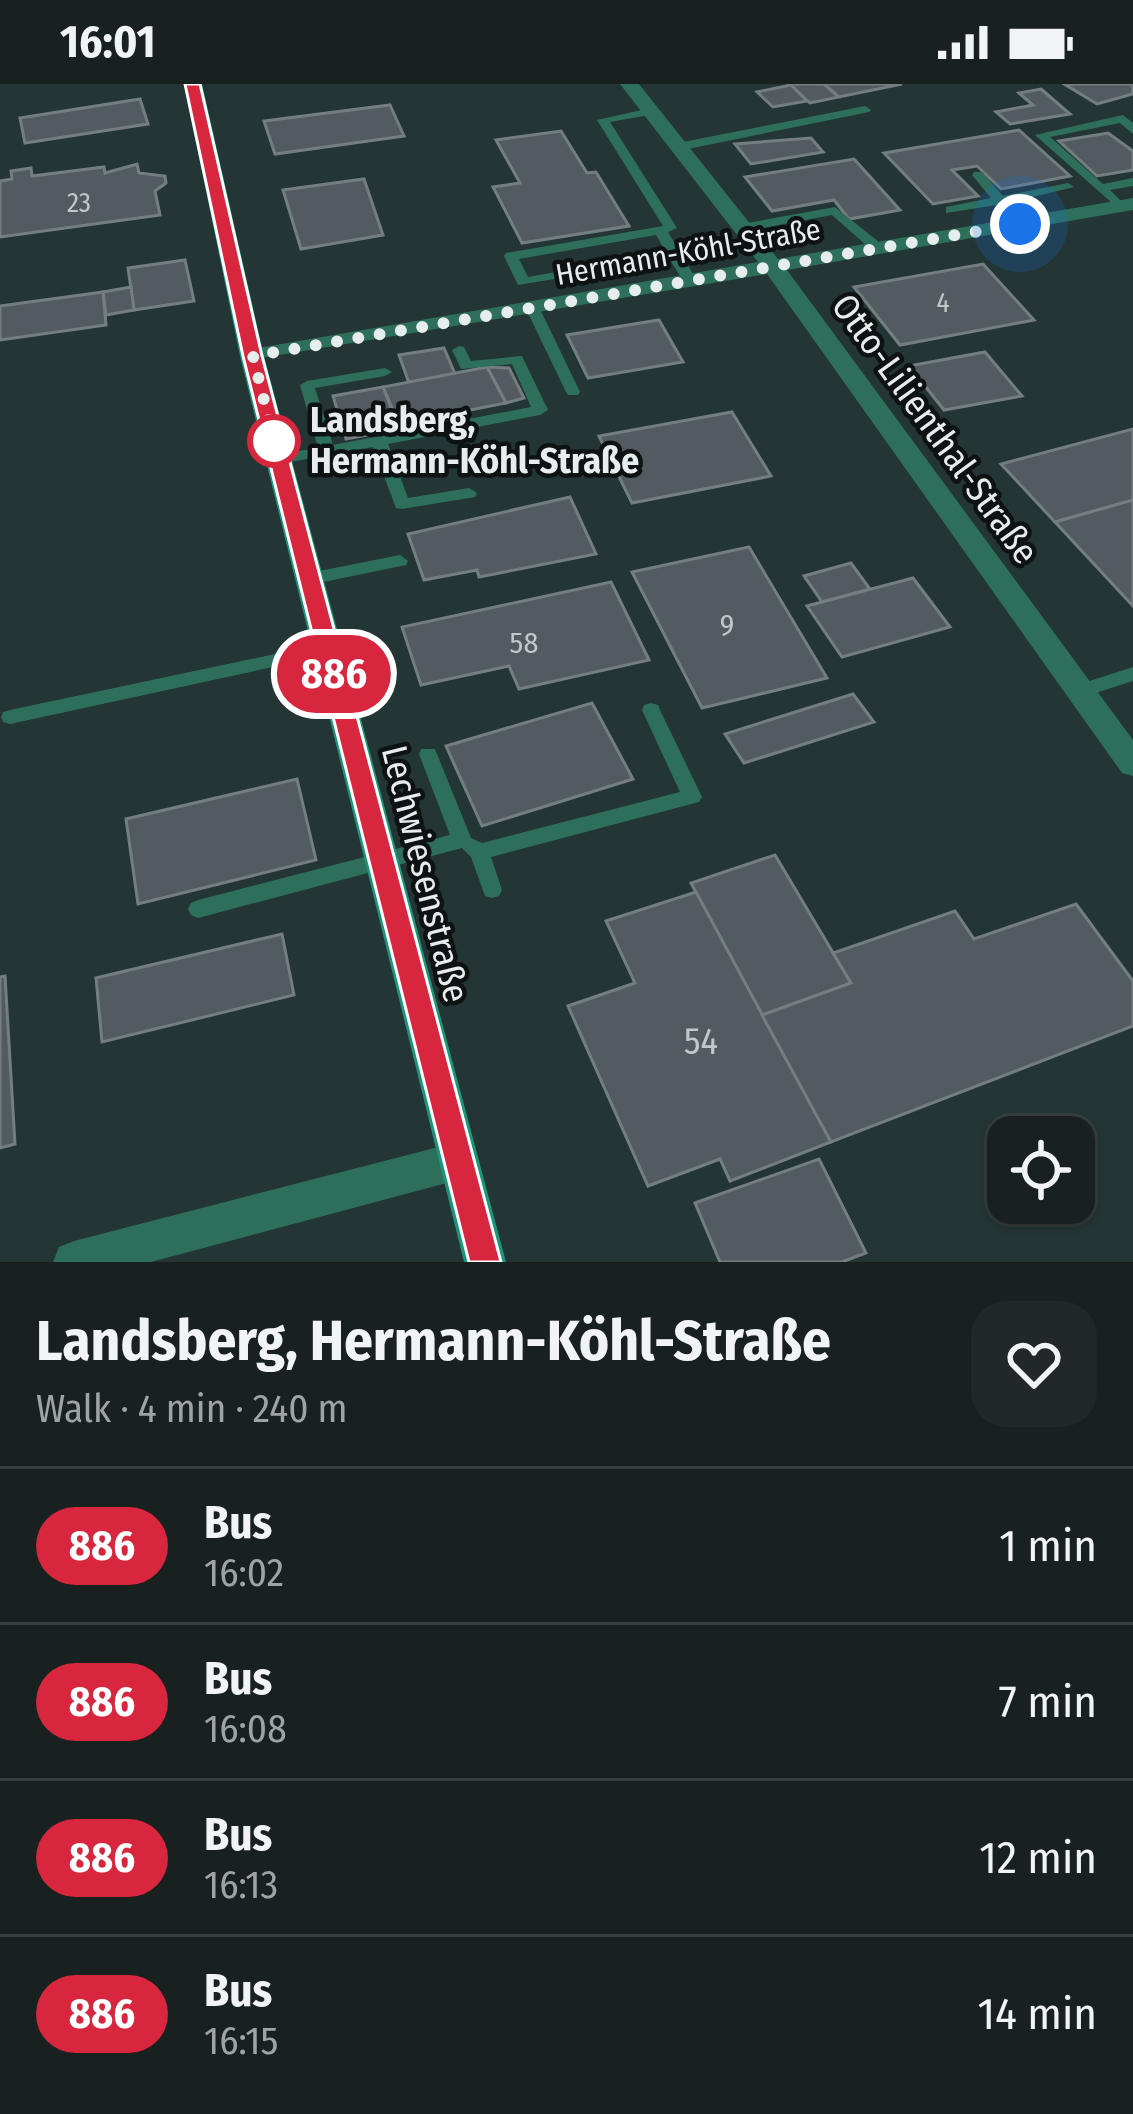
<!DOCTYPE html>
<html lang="en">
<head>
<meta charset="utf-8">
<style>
	body { margin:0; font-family:"Fira Sans Condensed",sans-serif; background:#222829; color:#f1f3f6; height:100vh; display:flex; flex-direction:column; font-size:45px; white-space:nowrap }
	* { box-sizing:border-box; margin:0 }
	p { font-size:39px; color:#9fa3a5 }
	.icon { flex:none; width:66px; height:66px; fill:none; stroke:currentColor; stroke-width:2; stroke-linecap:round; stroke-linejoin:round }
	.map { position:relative; height:1178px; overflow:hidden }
	.details { display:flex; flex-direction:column; background:#192020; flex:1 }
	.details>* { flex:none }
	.badge { padding:0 24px; border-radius:39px; font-size:42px; line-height:78px }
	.controls { position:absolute; left:987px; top:1032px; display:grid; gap:24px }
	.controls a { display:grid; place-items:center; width:108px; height:108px; border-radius:24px; background:#192020; box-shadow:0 3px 9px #0004,0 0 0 3px #373e3e; font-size:60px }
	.you { position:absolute; width:60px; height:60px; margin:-30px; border:9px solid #fff; border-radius:50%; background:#1a73e8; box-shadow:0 0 0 18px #1a73e833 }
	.map>.badge { position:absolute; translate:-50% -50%; box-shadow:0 0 0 6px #fff }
	.round { display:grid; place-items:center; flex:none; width:126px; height:126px; border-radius:36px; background:#222829 }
	.summary { display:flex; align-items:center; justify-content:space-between; height:204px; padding:0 36px }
	h1 { font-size:57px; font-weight:700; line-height:90px }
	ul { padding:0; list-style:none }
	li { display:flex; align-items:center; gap:36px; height:156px; padding:0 36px; border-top:3px solid #373e3e }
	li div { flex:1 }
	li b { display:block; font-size:45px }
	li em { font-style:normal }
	li .badge { min-width:132px; font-weight:700; text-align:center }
	.status { display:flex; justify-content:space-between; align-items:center; height:84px; padding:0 60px; background:#192020; direction:ltr }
	.status svg { height:33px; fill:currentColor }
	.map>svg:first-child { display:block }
	.built { fill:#243535; fill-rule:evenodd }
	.building { fill:#525b5f; stroke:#747e81; stroke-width:3 }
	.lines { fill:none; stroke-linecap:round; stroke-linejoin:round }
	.lane { fill:#2e6f5c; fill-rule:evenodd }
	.street { fill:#2e6f5c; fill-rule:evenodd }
	.secondary { fill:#1c9678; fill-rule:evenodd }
	.line { fill:#d7263d; stroke:#fff; stroke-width:3 }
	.walk { stroke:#e7eded; stroke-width:12; stroke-dasharray:0 21.6 }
	.stop-dot { fill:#fff; stroke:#d7263d; stroke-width:6 }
	.labels { text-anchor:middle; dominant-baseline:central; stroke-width:9; stroke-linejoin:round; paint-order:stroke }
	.far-number-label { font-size:27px; fill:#c2c8ca }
	.far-street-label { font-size:30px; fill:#e7eded; stroke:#0e1212 }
	.number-label { font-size:30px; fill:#c2c8ca }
	.stop-label { font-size:36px; font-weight:bold; fill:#e7eded; stroke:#0e1212; text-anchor:start }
	.street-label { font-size:36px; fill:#e7eded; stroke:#0e1212 }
	.near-number-label { font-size:36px; fill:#c2c8ca }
</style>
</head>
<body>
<div class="status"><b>16:01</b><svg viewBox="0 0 49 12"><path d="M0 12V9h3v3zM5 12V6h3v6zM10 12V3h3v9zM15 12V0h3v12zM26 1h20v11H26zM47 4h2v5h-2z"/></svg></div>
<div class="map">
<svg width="1133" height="1178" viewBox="0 0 1133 1178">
	<rect width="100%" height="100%" fill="#212a2a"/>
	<path class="built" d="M0 0H1133V1178H0ZM1008 1053H1074V1119H1008Z"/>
	<g class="building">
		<path d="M789 0H824L839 13 810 19Z"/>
		<path d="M824 0H902L839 13Z"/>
		<path d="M1064 0H1133V10L1097 20Z"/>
		<path d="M791 1 807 17 773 23 757 8Z"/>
		<path d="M1041 5 1070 30 1010 40 996 28 1033 21 1019 9Z"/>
		<path d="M140 15 148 40 25 59 20 34Z"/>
		<path d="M390 21 404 52 275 70 264 37Z"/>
		<path d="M1019 46 1070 92 1001 105 977 82 952 86 978 112 933 120 884 69Z"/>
		<path d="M561 47 587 89 596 88 629 142 522 159 493 103 520 99 496 56Z"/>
		<path d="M1108 49 1133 67V86L1097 92 1059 57Z"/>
		<path d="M811 54 823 68 751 80 735 60Z"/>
		<path d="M854 75 900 126 849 135 834 116 772 127 745 93Z"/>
		<path d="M137 80 139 89 165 92 166 99 155 107 160 131 0 153V97L12 95 11 87 31 84 32 92 104 83 105 89Z"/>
		<path d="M364 95 383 151 301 165 283 106Z"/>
		<path d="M185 176 194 217 134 226 128 184Z"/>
		<path d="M983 180 1034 236 900 261 854 203Z"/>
		<path d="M131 203 134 226 106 231 103 208Z"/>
		<path d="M103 208 106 241 0 256V222Z"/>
		<path d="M659 236 683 278 588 294 567 251Z"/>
		<path d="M444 264 455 290 409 299 399 271Z"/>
		<path d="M985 268 1022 312 944 326 909 282Z"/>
		<path d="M487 283 509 284 524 314 506 319Z"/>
		<path d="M487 283 506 319 399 340 383 303Z"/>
		<path d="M383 303 399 345 346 355 333 312Z"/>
		<path d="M732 328 771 392 632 419 599 352Z"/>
		<path d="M1133 345V416L1055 438 1001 380Z"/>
		<path d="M570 413 596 470 479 493 477 486 424 496 408 450Z"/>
		<path d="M1133 416V522L1055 438Z"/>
		<path d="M749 463 827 594 702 624 632 488Z"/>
		<path d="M851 479 870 505 822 518 804 492Z"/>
		<path d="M913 494 950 543 842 573 807 522Z"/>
		<path d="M611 498 649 576 519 605 509 582 421 601 402 543Z"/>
		<path d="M853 610 874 638 744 679 725 650Z"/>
		<path d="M592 619 633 695 482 742 446 662Z"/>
		<path d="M297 695 316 776 138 820 126 735Z"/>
		<path d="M775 771 851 899 762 931 691 799Z"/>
		<path d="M696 808 831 1058 730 1097 720 1075 648 1102 568 922 635 899 606 837Z"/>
		<path d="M1076 820 1133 897V942L831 1058 762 931 851 899 833 869 955 827 974 855Z"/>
		<path d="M282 850 294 911 102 958 96 894Z"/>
		<path d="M5 892 15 1060 0 1064V893Z"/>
		<path d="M819 1075 866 1169 842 1178H720L695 1119Z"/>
	</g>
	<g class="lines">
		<g class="lane">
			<path d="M865 22 871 26 869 28 678 67 672 63 678 59Z"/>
			<path d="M651 24 655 26V30L610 38 677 144 668 148 698 198 696 201H686L670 176 518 201 504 172 506 169 663 142 597 36ZM656 151 666 168 528 193 519 175Z"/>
			<path d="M1123 31 1133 39V50L1120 39 1050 53 1103 100 1133 94V102L1110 106 1126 122 1120 126 1035 51Z"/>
			<path d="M974 88H982L1003 112 1068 99 1074 103 1008 119 1026 140 1020 144 1015 143 997 121 946 129V123L991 114 972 91Z"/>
			<path d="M835 123 884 162V168H874L832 131 742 148 736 144 742 140Z"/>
			<path d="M533 221 540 225 580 308 578 311H568L566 308 526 225Z"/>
			<path d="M459 262 464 263 471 277 522 272 548 326 540 331 388 360 408 414 469 404 477 409 475 413 402 425 396 424 373 363 279 380 271 375 279 370 318 364 300 301 307 297 385 284 392 288 385 292 315 304 333 361 531 323 512 280 461 285 452 266Z"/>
			<path d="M400 471 408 477 406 481 309 501 301 495 309 489Z"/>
			<path d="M327 559 333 560 336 565 333 570 10 640 3 638 1 633 3 628 10 626Z"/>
			<path d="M1133 583V597L1080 614 1071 607 1074 602Z"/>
			<path d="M651 619 658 621 660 626 702 713 699 718 491 773 502 806 499 812 492 814 485 812 471 773 462 764 198 834 191 831 188 825 191 819 198 816 450 751 419 670 421 665H435L437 670 471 754 482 759 680 708 642 626 644 621Z"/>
		</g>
		<g class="street">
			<path d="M620 0H639L778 175 1133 114V126L787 186 1133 656V692L1122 689 767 190 243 277 240 272 252 265 758 178Z"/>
			<path d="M458 1058 472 1064 478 1077 472 1090 458 1096 151 1178H53L59 1163 74 1157Z"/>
		</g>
		<path class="secondary" d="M184 0H202L264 272 506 1178H464L240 272Z"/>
	</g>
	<path class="line" d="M185 0H200L262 272 501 1178H469L243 272Z"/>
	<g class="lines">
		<path class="walk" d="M274 357 253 272 1020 140"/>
	</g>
	<circle class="stop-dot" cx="274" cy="357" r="24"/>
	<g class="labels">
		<g class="far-number-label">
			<text x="79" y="119">23</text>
			<text x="943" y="219">4</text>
		</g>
		<g class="far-street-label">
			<text transform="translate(688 168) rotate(-10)">Hermann-Köhl-Straße</text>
		</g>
		<g class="number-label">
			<text x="727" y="541">9</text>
			<text x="524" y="559">58</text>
		</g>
		<g class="stop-label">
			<text x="310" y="336">Landsberg,<tspan x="310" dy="41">Hermann-Köhl-Straße</tspan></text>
		</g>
		<g class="street-label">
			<text transform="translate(935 345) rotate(54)">Otto-Lilienthal-Straße</text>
			<text transform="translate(425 790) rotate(76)">Lechwiesenstraße</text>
		</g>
		<g class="near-number-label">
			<text x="701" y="958">54</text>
		</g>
	</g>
</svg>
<div class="controls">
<a><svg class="icon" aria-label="locate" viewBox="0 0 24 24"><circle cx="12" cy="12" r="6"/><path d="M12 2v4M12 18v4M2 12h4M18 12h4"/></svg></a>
</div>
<div class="you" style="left:1020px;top:140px"></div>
<b class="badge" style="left:334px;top:590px;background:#d7263d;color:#fff">886</b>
</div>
<section class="details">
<div class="summary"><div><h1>Landsberg, Hermann-Köhl-Straße</h1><p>Walk · 4 min · 240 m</p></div><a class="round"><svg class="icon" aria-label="heart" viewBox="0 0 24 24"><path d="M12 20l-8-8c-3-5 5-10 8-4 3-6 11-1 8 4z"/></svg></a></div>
<ul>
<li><span class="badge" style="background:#d7263d;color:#fff">886</span><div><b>Bus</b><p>16:02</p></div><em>1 min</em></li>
<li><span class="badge" style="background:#d7263d;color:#fff">886</span><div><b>Bus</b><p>16:08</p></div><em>7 min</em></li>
<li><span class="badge" style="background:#d7263d;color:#fff">886</span><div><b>Bus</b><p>16:13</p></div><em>12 min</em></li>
<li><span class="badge" style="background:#d7263d;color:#fff">886</span><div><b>Bus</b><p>16:15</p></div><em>14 min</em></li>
</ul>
</section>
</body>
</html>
